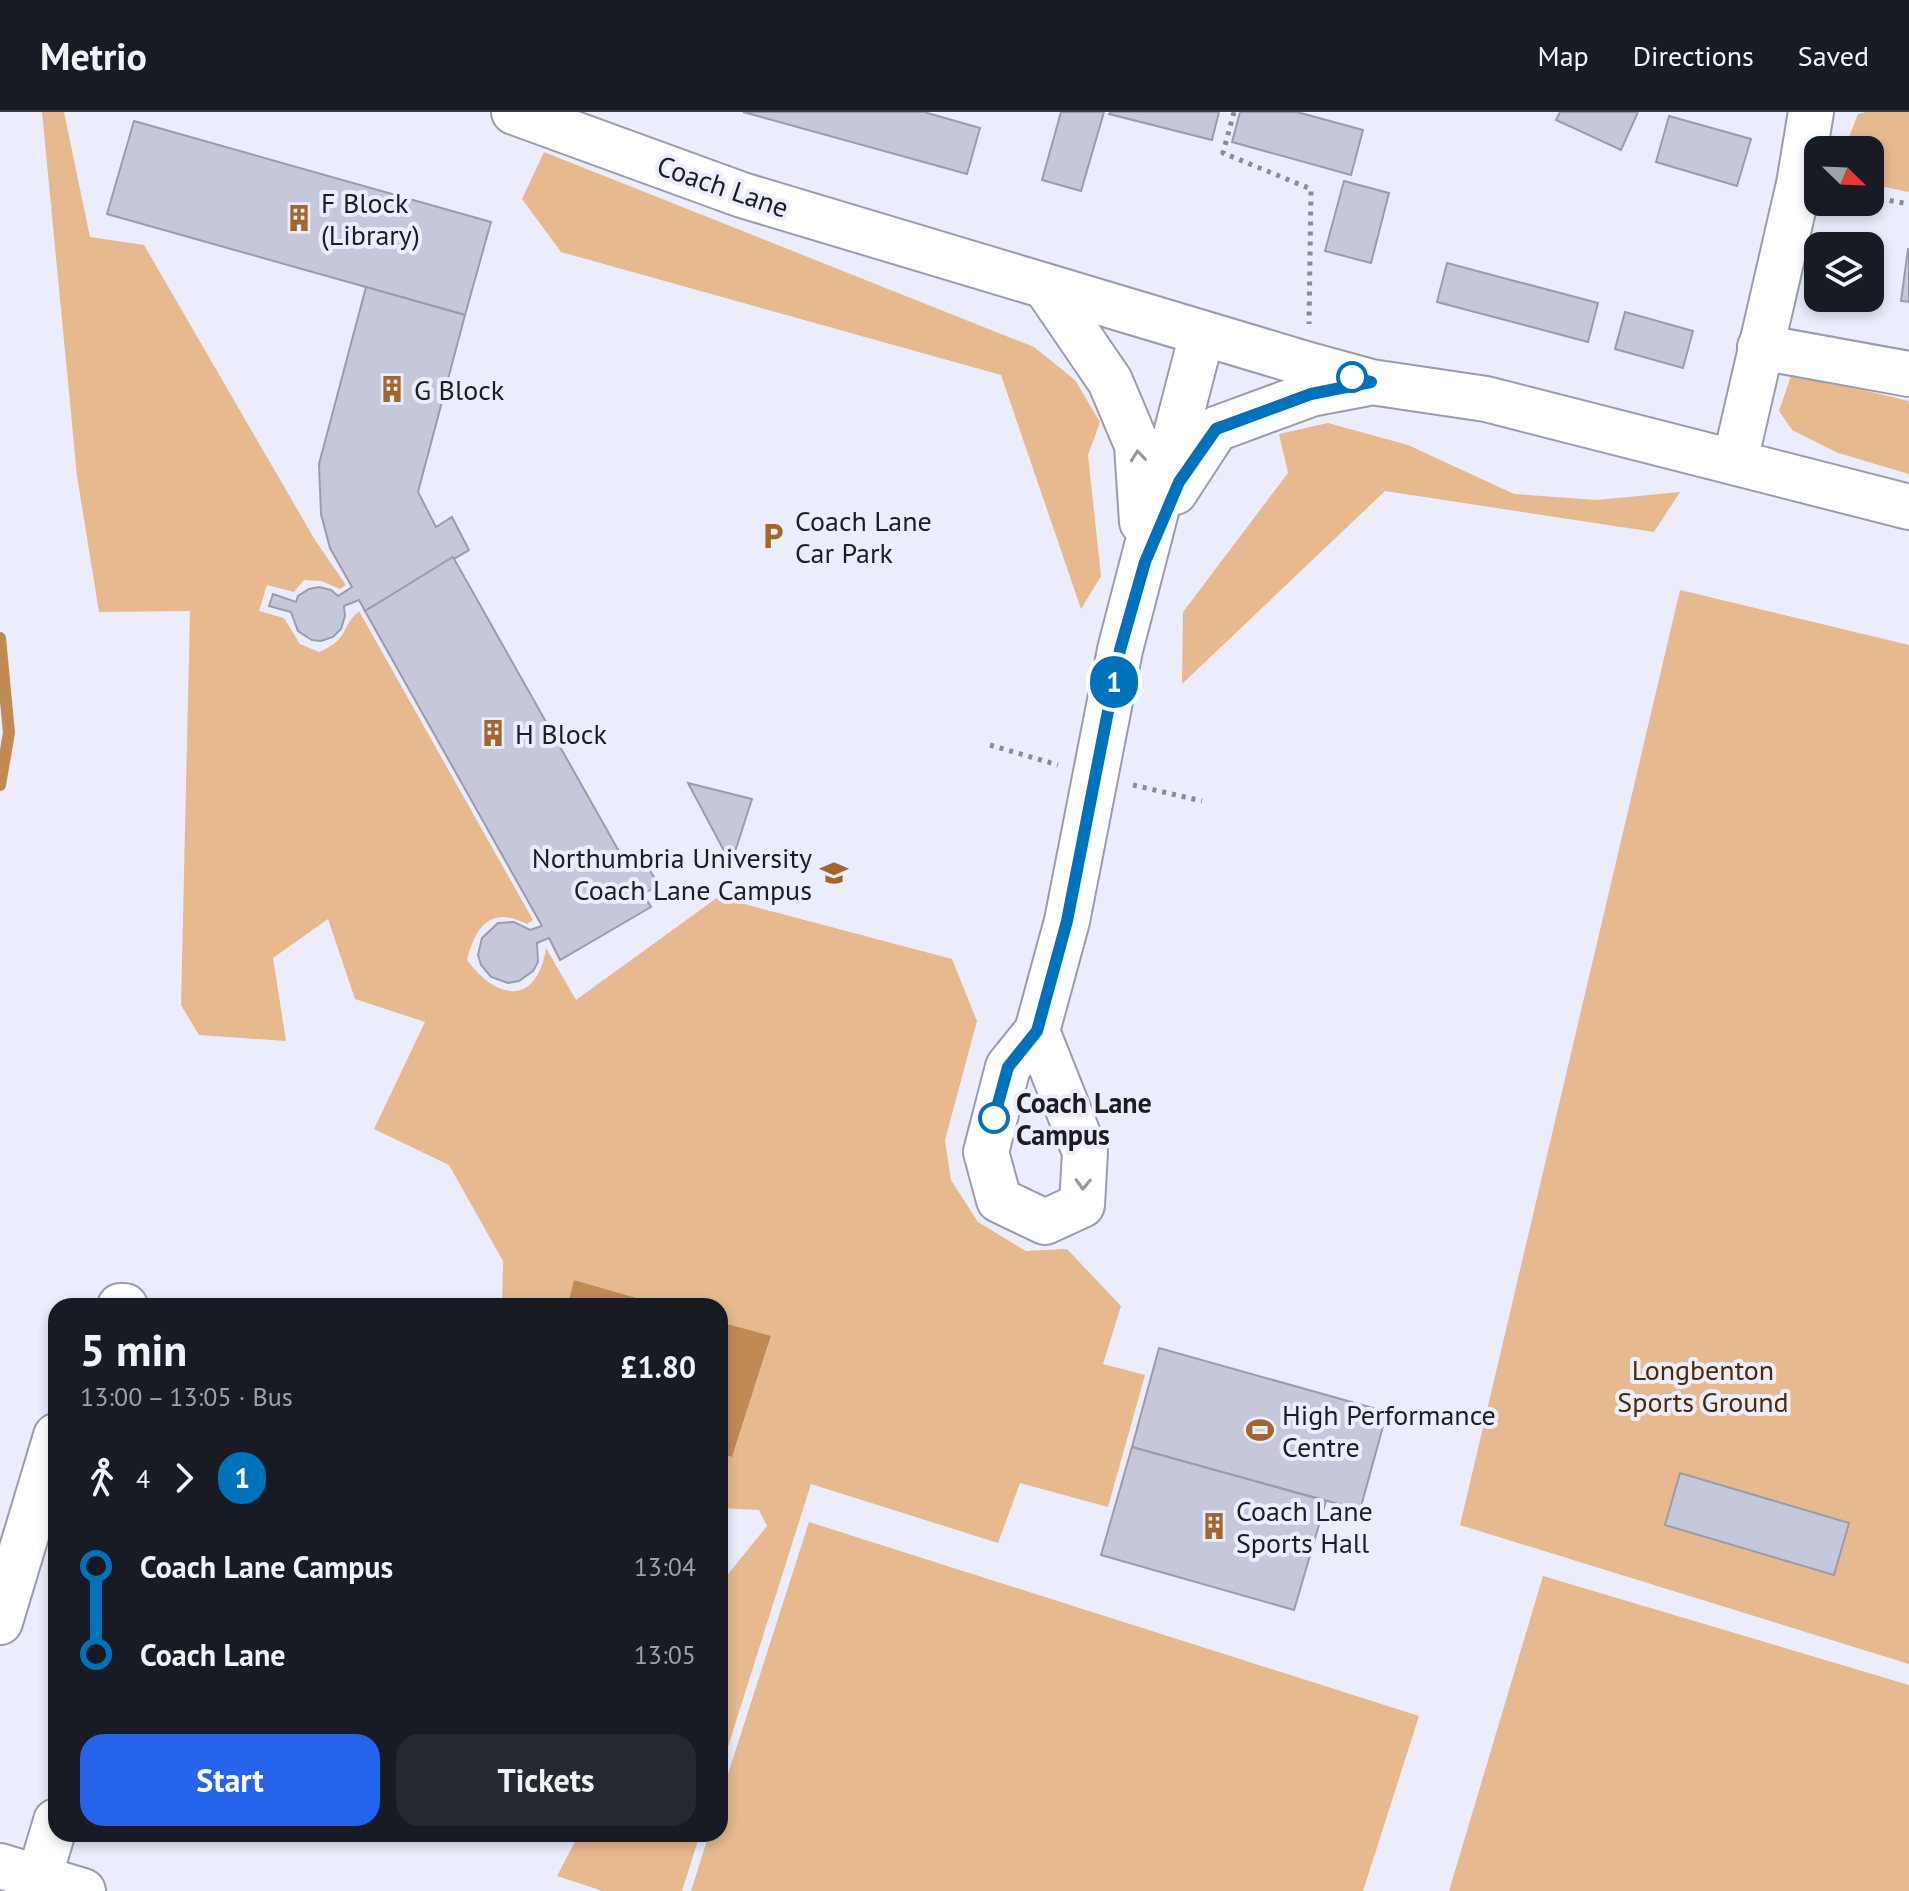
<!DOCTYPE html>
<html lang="en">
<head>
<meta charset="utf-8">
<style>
	body { margin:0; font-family:"PT Sans",sans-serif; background:#242831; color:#f1f3f6; height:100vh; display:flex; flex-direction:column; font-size:30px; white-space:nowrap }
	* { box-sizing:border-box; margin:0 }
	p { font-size:26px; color:#9ea1a6 }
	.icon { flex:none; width:44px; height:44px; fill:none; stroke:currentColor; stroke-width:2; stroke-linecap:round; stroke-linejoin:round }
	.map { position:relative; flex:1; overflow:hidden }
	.drawer { position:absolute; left:48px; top:1186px; width:680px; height:544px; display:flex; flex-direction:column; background:#171b24; border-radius:24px; box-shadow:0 4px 12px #0003 }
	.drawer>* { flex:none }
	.badge { padding:0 16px; border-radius:26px; font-size:28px; line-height:52px }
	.needle { width:52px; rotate:113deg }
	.fabs { position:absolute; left:1804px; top:24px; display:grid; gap:16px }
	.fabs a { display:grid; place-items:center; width:80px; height:80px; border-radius:16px; background:#171b24; box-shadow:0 4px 12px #0003; font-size:40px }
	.map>.badge { position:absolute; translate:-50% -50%; box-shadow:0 0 0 4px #fff }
	.legs { display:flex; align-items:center; gap:12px; height:88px; padding:0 32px; font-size:26px }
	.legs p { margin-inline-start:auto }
	.overview { display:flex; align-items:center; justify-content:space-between; height:136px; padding:0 32px }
	h1 { font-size:44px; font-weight:700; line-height:60px }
	.button { display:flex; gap:16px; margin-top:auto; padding:16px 32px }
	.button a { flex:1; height:92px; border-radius:24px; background:#2563eb; color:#fff; font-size:32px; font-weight:700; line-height:92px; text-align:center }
	.button a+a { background:#242831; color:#f1f3f6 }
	ul { padding:0 32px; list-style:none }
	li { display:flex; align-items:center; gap:28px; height:88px; font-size:30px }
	li i { display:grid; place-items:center; width:12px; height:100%; margin:0 10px; background:currentColor }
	li i::after { content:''; width:20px; height:20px; margin:-10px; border:6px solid; border-radius:50%; background:#171b24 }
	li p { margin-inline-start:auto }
	li:first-child i { background:linear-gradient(#0000 50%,currentColor 0) }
	li:last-child i { background:linear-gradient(currentColor 50%,#0000 0) }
	header { display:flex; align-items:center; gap:48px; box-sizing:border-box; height:112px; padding:0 40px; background:#171b24; border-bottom:2px solid #363941 }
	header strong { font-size:38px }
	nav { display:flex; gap:44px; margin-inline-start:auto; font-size:28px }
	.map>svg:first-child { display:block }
	.green { fill:#e7b98e }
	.water { fill:#c18a55 }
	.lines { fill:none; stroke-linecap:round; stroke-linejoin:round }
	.stream { stroke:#c18a55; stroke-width:12 }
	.building { fill:#c4c8da; stroke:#999cad; stroke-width:2 }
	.minor-casing { stroke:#999cad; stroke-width:48 }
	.path { stroke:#898b95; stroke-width:5; stroke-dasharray:4 6; stroke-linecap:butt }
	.minor { stroke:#fff; stroke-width:44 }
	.oneway { stroke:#99999c }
	.line-1-casing { stroke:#fff; stroke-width:18 }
	.line-1 { stroke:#0072bc; stroke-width:12 }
	.stop-1-dot { fill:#fff; stroke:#0072bc; stroke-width:4 }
	.labels { text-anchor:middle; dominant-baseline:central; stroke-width:8; stroke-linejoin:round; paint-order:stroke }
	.street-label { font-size:28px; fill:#1c1d23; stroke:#ebedfc }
	.poi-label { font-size:28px; fill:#1c1d23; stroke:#ebedfc; text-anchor:start }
	.stop-label { font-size:28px; font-weight:bold; fill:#1c1d23; stroke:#ebedfc; text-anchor:start }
	.park-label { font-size:28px; fill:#4e2900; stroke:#ebedfc }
</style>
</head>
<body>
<header>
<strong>Metrio</strong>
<nav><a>Map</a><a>Directions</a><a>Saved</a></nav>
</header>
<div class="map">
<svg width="1909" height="1779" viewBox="0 0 1909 1779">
	<rect width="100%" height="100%" fill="#ebedfc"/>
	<g class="green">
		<path d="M42 0H64L90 125 144 133 315 428 346 473 340 477 321 469 304 468 294 480 267 473 259 499 284 506 300 532 319 540C351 526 340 515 359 499L533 808 527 812C492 794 476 813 467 848 497 889 537 894 546 836L576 888 718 785 952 847 977 909 945 1028 951 1068 978 1110 1026 1139 1067 1137 1121 1194 1103 1252 1145 1263 1108 1395 1020 1371 998 1431 811 1372 720 1660V1472L767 1414 759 1398 720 1396V1342L732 1345 771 1225 720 1210V1194H665L574 1168 567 1194H502L503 1149 449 1053 374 1017 425 910 355 887 328 807 273 846 286 929 199 923 181 893 190 499 99 500 77 364Z"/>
		<path d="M1866 0H1909V80L1870 72V38H1844L1858 2Z"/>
		<path d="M544 40 1034 235 1075 268 1100 310 1088 343 1101 464 1081 497 1001 263 561 140 522 87Z"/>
		<path d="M1792 261 1909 289V362L1838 341 1792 318 1779 299Z"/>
		<path d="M1328 311 1408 333 1514 382 1597 388 1680 380 1654 420 1385 379 1182 572 1183 500 1288 361 1279 322Z"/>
		<path d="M1680 478 1909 533V1552L1460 1413Z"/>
		<path d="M809 1410 1419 1604 1363 1779H691L709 1722H720V1687Z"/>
		<path d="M1543 1464 1909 1573V1779H1449Z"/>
		<path d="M579 1722H700L682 1779H603L557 1764Z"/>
	</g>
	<g class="water">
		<path d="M574 1168 665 1194H567Z"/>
		<path d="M720 1210 771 1224 732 1345 720 1342Z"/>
	</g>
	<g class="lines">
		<path class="stream" d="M0 526 9 621 0 673"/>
	</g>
	<g class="building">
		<path d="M743 0H924L980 16 967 62Z"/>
		<path d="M1061 0H1104L1081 79 1042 68Z"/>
		<path d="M1110 0H1219L1212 28 1109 2Z"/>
		<path d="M1240 0H1297L1363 18 1351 63 1232 30Z"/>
		<path d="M1560 0H1638L1621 38 1556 8Z"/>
		<path d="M1669 4 1751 27 1737 74 1656 50Z"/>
		<path d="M134 9 491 110 465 203 107 102Z"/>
		<path d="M1344 69 1389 81 1371 151 1325 139Z"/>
		<path d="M1908 137H1909V190L1901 189Z"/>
		<path d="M1447 151 1598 191 1588 230 1437 190Z"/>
		<path d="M366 175 465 203 418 380 436 415 452 405 469 438 365 499 359 488 344 494 345 504 341 517 333 525 321 529 312 528 298 519 291 500 269 494 273 482 296 490 298 484 309 477 319 475 331 478 338 484 352 475 330 436 321 402 319 352Z"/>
		<path d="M1625 200 1693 219 1683 256 1615 237Z"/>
		<path d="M453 445 625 750 640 743 659 773 643 782 651 795 560 848 549 826 537 831 538 850 533 859 519 869 508 871 491 865 481 853 478 843 482 826 498 811 514 810 530 818 542 814 365 499Z"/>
		<path d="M688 671 752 687 731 752Z"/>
		<path d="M1159 1236 1387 1300 1360 1398 1132 1335Z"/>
		<path d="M1132 1335 1326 1389 1294 1498 1101 1443Z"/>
		<path d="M1680 1361 1849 1411 1834 1463 1665 1413Z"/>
	</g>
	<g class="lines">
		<g class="minor-casing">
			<g id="minor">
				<path d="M514 0 742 83 1309 253 1371 270 1486 287 1909 395"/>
				<path d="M1045 174 1110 269 1137 333 1142 410"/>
				<path d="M1760 235 1909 262"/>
				<path d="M1735 349 1799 72 1811 0"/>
				<path d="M1175 380 1216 317 1311 282 1364 272"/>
				<path d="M1037 919 1085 1040 1082 1093 1045 1110 999 1088 986 1040 1008 955 1037 919 1067 809 1120 538 1202 222"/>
				<path d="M120 1194H125"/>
				<path d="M0 1510 56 1324"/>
				<path d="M0 1754 83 1779"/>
				<path d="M39 1766 56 1709"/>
			</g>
		</g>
		<g class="path">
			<path d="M1234 0 1223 41 1311 77 1309 212"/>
			<path d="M1870 85 1909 92"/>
			<path d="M990 633 1058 653"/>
			<path d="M1133 673 1202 689"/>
		</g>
		<use href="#minor" class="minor"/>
	</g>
	<defs><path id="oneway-chevron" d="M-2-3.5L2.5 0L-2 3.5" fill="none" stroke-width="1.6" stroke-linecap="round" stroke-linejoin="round" transform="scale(2)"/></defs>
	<g class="oneway">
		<use href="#oneway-chevron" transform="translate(1138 344) rotate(-96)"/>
		<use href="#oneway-chevron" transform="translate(1083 1072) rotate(92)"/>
	</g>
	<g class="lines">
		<g class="line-1-casing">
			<path id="line-1" d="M994 1006 1008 955 1037 919 1067 809 1120 538 1145 450 1179 370 1216 317 1311 282 1371 270 1352 265"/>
		</g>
		<use href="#line-1" class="line-1"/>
	</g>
	<defs>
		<g id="building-bare" transform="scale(2.16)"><path d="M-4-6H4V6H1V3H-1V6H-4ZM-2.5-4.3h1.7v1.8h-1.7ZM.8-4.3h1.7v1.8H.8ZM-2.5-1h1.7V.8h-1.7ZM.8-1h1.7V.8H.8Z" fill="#a26728" stroke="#ebedfc" stroke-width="2.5" paint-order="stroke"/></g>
		<g id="parking-bare" transform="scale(2.16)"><path d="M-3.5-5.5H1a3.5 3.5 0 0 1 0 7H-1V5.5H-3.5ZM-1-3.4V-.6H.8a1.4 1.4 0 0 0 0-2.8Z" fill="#a26728" stroke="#ebedfc" stroke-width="2.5" paint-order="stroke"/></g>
		<g id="university-bare" transform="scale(2.16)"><path d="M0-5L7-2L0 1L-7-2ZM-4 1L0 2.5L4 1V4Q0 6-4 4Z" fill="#a26728" stroke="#ebedfc" stroke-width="2.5" paint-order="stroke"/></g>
		<g id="stadium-bare" transform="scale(2.16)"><path d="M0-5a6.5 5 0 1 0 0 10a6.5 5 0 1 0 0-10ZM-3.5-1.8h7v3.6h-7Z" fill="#a26728" stroke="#ebedfc" stroke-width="2.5" paint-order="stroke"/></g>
	</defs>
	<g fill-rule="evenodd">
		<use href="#building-bare" x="299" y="106"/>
		<use href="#building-bare" x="392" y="277"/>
		<use href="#parking-bare" x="773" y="424"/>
		<use href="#building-bare" x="493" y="621"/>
		<use href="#university-bare" x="834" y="761"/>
		<use href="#stadium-bare" x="1260" y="1318"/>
		<use href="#building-bare" x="1214" y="1414"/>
	</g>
	<g class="stop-1-dot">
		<circle cx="1352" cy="265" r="14"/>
		<circle cx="994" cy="1006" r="14"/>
	</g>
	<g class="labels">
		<g class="street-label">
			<text transform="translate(723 74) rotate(19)">Coach Lane</text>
		</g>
		<g class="poi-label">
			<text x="321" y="90">F Block<tspan x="321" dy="32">(Library)</tspan></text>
			<text x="414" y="277">G Block</text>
			<text x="795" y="408">Coach Lane<tspan x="795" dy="32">Car Park</tspan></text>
			<text x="515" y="621">H Block</text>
			<text x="812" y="745" text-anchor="end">Northumbria University<tspan x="812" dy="32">Coach Lane Campus</tspan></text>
			<text x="1282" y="1302">High Performance<tspan x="1282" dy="32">Centre</tspan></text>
			<text x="1236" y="1398">Coach Lane<tspan x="1236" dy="32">Sports Hall</tspan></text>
		</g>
		<g class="stop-label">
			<text x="1016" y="990">Coach Lane<tspan x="1016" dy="32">Campus</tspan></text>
		</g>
		<g class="park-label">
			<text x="1703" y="1257">Longbenton<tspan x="1703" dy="32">Sports Ground</tspan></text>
		</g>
	</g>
</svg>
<div class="fabs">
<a><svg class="needle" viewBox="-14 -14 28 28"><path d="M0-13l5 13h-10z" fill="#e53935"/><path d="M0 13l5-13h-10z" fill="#9ea1a6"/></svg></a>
<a><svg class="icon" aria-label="layers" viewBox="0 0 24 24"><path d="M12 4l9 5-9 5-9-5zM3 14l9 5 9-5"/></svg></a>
</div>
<b class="badge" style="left:1114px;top:570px;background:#0072bc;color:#fff">1</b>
<section class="drawer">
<div class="overview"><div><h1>5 min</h1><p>13:00 – 13:05 · Bus</p></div><b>£1.80</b></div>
<div class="legs"><svg class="icon" aria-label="walk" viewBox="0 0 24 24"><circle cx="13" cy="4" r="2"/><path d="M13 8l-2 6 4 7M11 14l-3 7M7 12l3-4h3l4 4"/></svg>4<svg class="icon" aria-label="forward" viewBox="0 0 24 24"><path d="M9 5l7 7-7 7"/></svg><b class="badge" style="background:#0072bc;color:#fff">1</b></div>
<ul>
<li><i style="color:#0072bc"></i><b>Coach Lane Campus</b><p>13:04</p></li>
<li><i style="color:#0072bc"></i><b>Coach Lane</b><p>13:05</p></li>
</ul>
<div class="button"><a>Start</a><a>Tickets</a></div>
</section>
</div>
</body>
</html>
